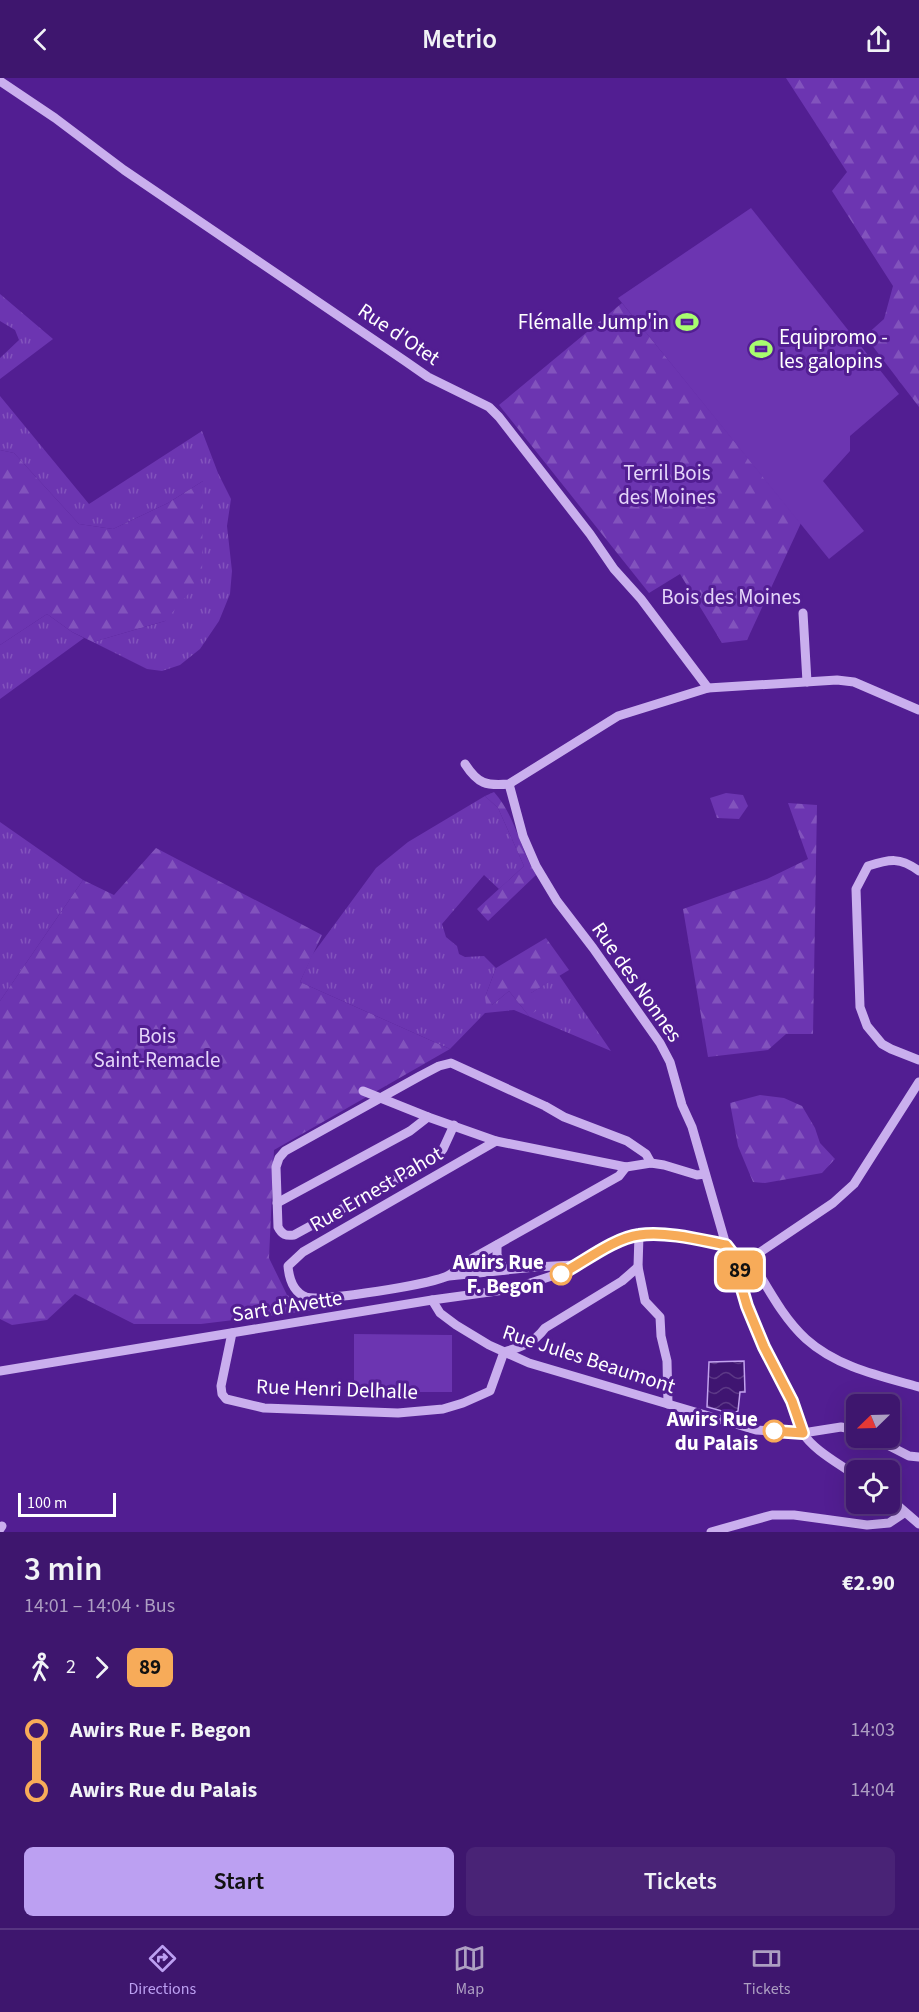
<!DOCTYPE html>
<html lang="en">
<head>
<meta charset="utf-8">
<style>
	body { margin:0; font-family:"Source Sans 3",sans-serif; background:#492376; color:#f1f3f6; height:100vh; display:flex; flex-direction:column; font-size:22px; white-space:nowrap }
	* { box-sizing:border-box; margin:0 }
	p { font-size:20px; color:#ad9fc2 }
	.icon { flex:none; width:33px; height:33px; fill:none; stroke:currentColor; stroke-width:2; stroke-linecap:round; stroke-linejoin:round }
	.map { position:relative; height:1454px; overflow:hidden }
	.details { display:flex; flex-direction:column; background:#3e166e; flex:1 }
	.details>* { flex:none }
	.badge { padding:0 12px; border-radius:9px; font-size:21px; line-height:39px }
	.needle { width:39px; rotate:247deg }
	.tools { position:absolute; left:846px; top:1316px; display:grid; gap:12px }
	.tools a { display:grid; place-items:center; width:54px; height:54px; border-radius:9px; background:#3e166e; box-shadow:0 6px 24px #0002,0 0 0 2px #573581; font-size:30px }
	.scale { position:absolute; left:18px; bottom:15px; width:98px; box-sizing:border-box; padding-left:6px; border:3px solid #fff; border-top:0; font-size:16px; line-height:21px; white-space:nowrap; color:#fff; -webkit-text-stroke:4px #521e92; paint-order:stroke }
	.map>.badge { position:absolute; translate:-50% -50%; box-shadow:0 0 0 3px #fff }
	.legs { display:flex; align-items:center; gap:9px; height:66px; padding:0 24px; font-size:20px }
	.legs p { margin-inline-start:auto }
	.overview { display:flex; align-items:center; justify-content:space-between; height:102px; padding:0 24px }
	h1 { font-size:33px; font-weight:600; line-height:45px }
	.button { display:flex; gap:12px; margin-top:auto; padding:12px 24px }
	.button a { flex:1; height:69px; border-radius:9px; background:#bca0f2; color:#111; font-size:24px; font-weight:600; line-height:69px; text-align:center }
	.button a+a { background:#492376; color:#f1f3f6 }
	ul { padding:0 24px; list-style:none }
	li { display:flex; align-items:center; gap:21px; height:60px; font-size:22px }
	li i { display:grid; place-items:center; width:9px; height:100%; margin:0 8px; background:currentColor }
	li i::after { content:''; width:15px; height:15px; margin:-8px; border:4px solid; border-radius:50%; background:#3e166e }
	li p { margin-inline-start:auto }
	li:first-child i { background:linear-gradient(#0000 50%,currentColor 0) }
	li:last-child i { background:linear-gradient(currentColor 50%,#0000 0) }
	header { display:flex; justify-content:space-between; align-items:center; height:78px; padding:0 24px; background:#3e166e; font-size:27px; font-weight:600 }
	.tab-bar { display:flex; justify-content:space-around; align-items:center; height:84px; border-top:2px solid #573581; background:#3e166e; font-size:16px; color:#ad9fc2 }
	.tab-bar a { display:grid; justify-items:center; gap:3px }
	.tab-bar .active { color:#bca0f2 }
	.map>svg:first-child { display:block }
	.grass { fill:url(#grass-tufts) }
	.forest { fill:url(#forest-firs) }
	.garden { fill:#6c35b1 }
	.water { fill:url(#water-waves); stroke:#c3a3ef; stroke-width:1.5 }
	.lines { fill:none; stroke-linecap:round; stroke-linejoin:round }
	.minor { stroke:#caafee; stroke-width:9 }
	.line-1-casing { stroke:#fff; stroke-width:14 }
	.line-1 { stroke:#f7ab59; stroke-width:9 }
	.stop-1-dot { fill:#fff; stroke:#f7ab59; stroke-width:3 }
	.labels { text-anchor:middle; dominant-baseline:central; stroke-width:6; stroke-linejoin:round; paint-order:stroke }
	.poi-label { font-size:21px; fill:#fff; stroke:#521e92; text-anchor:end }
	.street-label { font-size:21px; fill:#fff; stroke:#521e92 }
	.park-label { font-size:21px; fill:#e5d5fa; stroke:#521e92 }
	.stop-label { font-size:21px; font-weight:bold; fill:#fff; stroke:#521e92; text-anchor:end }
</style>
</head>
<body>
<header><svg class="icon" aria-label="back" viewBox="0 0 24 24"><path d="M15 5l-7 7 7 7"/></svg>Metrio<svg class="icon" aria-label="share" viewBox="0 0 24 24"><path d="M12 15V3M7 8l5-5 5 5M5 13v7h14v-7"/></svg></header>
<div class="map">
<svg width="919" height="1454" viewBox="0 0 919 1454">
	<defs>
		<pattern id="grass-tufts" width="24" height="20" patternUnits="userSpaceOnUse" patternTransform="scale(1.5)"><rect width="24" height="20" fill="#6c35b1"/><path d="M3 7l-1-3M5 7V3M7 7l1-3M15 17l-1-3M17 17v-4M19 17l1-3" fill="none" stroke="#8253bd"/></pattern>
		<pattern id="forest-firs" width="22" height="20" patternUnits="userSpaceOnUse" patternTransform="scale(1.5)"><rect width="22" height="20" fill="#6c35b1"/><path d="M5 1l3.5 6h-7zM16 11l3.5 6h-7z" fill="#8253bd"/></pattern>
		<pattern id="water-waves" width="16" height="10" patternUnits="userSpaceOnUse" patternTransform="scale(1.5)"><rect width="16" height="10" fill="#3f1571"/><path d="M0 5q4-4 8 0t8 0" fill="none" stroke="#5c3886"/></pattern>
	</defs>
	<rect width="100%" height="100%" fill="#521e92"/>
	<g class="grass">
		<path d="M0 216 53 261 0 301V280L19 262 15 252 0 243Z"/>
		<path d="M0 318 89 426 202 353 218 395 231 421 227 448 232 493 230 516 219 543 200 571 180 587 162 593 147 591 93 564 165 543 203 403 168 425 113 451 79 446 14 375 0 372Z"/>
		<path d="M47 536 72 554 84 560 0 621V567Z"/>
		<path d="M485 718 498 730 524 788 499 811 484 797 442 846 446 859 457 868 459 876 465 879 484 878 496 890 485 919 492 927 509 913 529 938 531 915 559 897 611 973 514 932 485 935 450 971 300 904 312 877 376 790 408 764Z"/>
		<path d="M0 744 83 802 0 923Z"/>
	</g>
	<g class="forest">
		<path d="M786 0H919V329L865 258 884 241 893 208 832 113 847 94Z"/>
		<path d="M622 225 801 445 747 562 722 565 680 496 649 515 499 327Z"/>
		<path d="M0 372 14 375 79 446 113 451 168 425 203 403 202 500 165 543 93 564 72 554 47 536 0 567Z"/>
		<path d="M494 714C515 737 520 771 536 797L488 843 477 831 524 788 498 730 485 718Z"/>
		<path d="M726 715 743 717 748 728 739 741 717 740 710 720Z"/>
		<path d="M788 725 817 727 813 956H786L768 972 708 979 683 831 767 801 808 781Z"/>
		<path d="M156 770 322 857 300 904 450 971 274 1072 269 1180 287 1217 317 1232 201 1246H134L75 1216 47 1242 12 1247 0 1241V923L83 802 114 817Z"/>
		<path d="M546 860 569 892 531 915 540 930 529 938 509 913 492 927 486 926 485 919 496 890Z"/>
		<path d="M760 1017 784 1020 802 1028 815 1050 820 1065 835 1081 822 1095 765 1105 753 1104 738 1068 730 1025Z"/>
	</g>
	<g class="garden">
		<path d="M751 130 899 316 850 358V373L823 403 864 453 829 481 618 220Z"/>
		<path d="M354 1256 452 1257V1314H354Z"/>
	</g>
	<path class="water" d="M744 1283 745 1314H740L738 1333 733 1336 707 1329 709 1284Z"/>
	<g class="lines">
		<g class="minor">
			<path d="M0 3 55 40 124 92 405 283 428 299 489 329 499 339 590 456 614 491 641 521 708 610"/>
			<path d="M803 535 807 604"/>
			<path d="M465 686C478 706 486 708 509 706L618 638 708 610 837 602 854 604 919 632"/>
			<path d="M509 706 523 758 536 788 557 823 593 870 660 965 670 984 682 1027 692 1049 726 1167 739 1184"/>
			<path d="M919 793C900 779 890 781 868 788L856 811 860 929 867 948 882 966 891 971 919 982"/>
			<path d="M363 1013 428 1039 496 1063 626 1089 651 1085 664 1087 697 1097 705 1096"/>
			<path d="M454 1047 443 1071 437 1079 294 1157C286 1158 282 1157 278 1149L276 1089 279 1080 285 1073 420 998 439 988 451 985 545 1028 564 1039 627 1063 646 1076 651 1085"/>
			<path d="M496 1063 303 1174 288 1188C289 1200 293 1214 306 1219 320 1224 436 1206 449 1197 453 1195 456 1191 459 1188L619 1098 626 1089"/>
			<path d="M277 1125 410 1053 428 1039"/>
			<path d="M639 1157 638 1189 645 1223 660 1239 661 1258 667 1283 668 1326"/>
			<path d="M497 1167V1177L504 1192"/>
			<path d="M750 1181C767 1208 782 1239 806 1261 837 1289 880 1298 919 1309"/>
			<path d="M739 1184 750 1181 833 1125 854 1106 919 1004"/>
			<path d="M739 1184C742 1235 769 1276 791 1320 796 1331 797 1345 803 1355 813 1372 840 1386 856 1398"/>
			<path d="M449 1198 535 1189 574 1187"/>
			<path d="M432 1222 440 1235 456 1247 489 1267 529 1285 756 1352 803 1355 841 1349 856 1352"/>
			<path d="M232 1255 221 1308 222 1316 226 1321 264 1330 398 1335 443 1331 463 1325 490 1313 504 1274C521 1269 534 1265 545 1250L622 1203 638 1189"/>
			<path d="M0 1293 432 1222 512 1211 561 1195 618 1164 639 1157H670L726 1167"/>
			<path d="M872 1359 909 1378 919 1379"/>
			<path d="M890 1421 919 1446"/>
			<path d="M0 1451 2 1448"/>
			<path d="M711 1454 772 1437H794L867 1447 889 1445 904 1435"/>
		</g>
	</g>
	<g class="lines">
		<g class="line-1-casing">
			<path id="line-1" d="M561 1196C584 1184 614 1160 639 1157 666 1153 701 1162 726 1167L739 1184 740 1204 747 1228 764 1269 792 1323 803 1355 774 1353"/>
		</g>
		<use href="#line-1" class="line-1"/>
	</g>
	<defs>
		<g id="stadium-bare" transform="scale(1.8)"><path d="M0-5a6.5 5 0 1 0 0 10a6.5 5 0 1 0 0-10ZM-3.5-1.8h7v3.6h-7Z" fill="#a8fd6f" stroke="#521e92" stroke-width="2.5" paint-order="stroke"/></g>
	</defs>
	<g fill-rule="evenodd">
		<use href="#stadium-bare" x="687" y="244"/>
		<use href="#stadium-bare" x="761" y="271"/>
	</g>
	<g class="stop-1-dot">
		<circle cx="561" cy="1196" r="10"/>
		<circle cx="774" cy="1353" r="10"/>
	</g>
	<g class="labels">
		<g class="poi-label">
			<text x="669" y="244">Flémalle Jump'in</text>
			<text x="779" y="259" text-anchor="start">Equipromo -<tspan x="779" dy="24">les galopins</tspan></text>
		</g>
		<g class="street-label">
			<text transform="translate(399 256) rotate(34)">Rue d'Otet</text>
			<text transform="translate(637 904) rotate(55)">Rue des Nonnes</text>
			<text transform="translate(376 1111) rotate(-30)">Rue Ernest Pahot</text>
			<text transform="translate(287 1228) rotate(-9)">Sart d'Avette</text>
			<text transform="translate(589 1281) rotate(18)">Rue Jules Beaumont</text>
			<text transform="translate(337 1311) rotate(2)">Rue Henri Delhalle</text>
		</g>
		<g class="park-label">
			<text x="667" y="395">Terril Bois<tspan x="667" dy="24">des Moines</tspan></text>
			<text x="731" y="519">Bois des Moines</text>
			<text x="157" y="958">Bois<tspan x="157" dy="24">Saint-Remacle</tspan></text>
		</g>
		<g class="stop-label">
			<text x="544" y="1184">Awirs Rue<tspan x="544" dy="24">F. Begon</tspan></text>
			<text x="758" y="1341">Awirs Rue<tspan x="758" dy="24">du Palais</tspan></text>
		</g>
	</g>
</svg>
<div class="tools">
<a><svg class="needle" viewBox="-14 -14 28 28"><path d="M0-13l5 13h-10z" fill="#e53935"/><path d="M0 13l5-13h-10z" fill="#ad9fc2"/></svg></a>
<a><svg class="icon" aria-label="locate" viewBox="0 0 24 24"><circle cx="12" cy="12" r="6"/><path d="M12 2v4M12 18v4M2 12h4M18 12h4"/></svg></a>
</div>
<div class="scale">100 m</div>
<b class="badge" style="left:740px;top:1192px;background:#f7ab59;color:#111">89</b>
</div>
<section class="details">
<div class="overview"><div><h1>3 min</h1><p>14:01 – 14:04 · Bus</p></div><b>€2.90</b></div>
<div class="legs"><svg class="icon" aria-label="walk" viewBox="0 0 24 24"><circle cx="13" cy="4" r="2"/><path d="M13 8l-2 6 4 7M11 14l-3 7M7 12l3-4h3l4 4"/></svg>2<svg class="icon" aria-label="forward" viewBox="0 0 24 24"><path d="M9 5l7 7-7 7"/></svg><b class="badge" style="background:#f7ab59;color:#111">89</b></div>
<ul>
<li><i style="color:#f7ab59"></i><b>Awirs Rue F. Begon</b><p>14:03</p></li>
<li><i style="color:#f7ab59"></i><b>Awirs Rue du Palais</b><p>14:04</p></li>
</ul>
<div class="button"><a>Start</a><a>Tickets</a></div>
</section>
<nav class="tab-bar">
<a class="active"><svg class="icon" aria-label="directions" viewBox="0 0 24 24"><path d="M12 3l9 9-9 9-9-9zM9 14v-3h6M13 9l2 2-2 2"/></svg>Directions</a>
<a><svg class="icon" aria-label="map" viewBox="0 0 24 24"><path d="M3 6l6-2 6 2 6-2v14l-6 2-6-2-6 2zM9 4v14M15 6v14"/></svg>Map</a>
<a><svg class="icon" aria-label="tickets" viewBox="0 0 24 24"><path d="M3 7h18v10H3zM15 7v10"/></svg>Tickets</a>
</nav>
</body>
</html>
